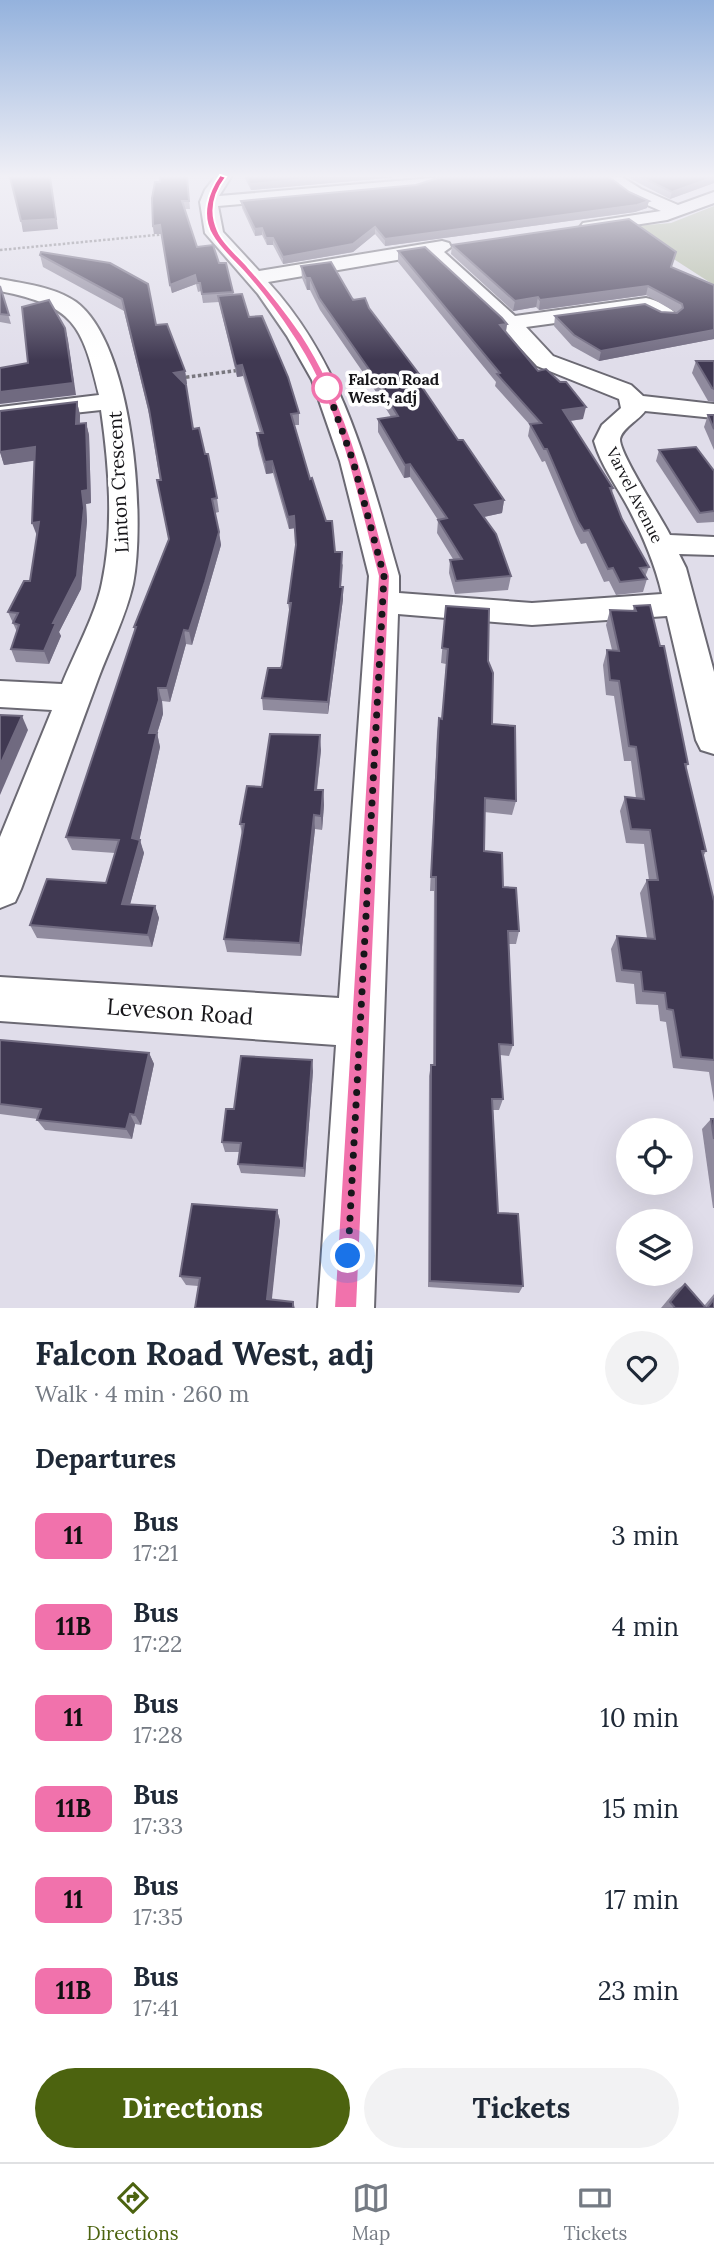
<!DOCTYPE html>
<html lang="en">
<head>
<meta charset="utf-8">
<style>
	body { margin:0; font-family:Lora,serif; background:#f2f2f3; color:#1f2937; height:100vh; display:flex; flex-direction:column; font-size:26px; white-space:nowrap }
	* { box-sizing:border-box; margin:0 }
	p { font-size:23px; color:#747a83 }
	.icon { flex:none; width:38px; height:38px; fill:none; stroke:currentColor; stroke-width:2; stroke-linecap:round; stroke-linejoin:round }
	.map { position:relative; height:1308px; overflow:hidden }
	.details { display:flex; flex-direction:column; background:#fff; flex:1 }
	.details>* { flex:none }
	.badge { padding:0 14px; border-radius:10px; font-size:24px; line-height:46px }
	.tools { position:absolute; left:616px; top:1118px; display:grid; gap:14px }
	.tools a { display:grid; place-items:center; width:77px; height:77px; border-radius:50%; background:#fff; box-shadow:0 7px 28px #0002; font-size:35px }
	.you { position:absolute; width:35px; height:35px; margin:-18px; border:5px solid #fff; border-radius:50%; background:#1a73e8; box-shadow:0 0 0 10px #1a73e833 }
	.map>.badge { position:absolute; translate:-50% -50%; box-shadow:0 0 0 4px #fff }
	h2 { padding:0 35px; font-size:26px; line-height:63px }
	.round { display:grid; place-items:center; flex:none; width:74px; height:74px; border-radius:37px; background:#f2f2f3 }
	.summary { display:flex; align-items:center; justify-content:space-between; height:119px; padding:0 35px }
	h1 { font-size:33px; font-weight:700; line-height:52px }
	.button { display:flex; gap:14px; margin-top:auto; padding:14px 35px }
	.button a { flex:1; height:80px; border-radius:42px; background:#4c630f; color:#fff; font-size:28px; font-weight:700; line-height:80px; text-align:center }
	.button a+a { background:#f2f2f3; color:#1f2937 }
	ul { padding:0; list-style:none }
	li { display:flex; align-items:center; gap:21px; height:91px; padding:0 35px }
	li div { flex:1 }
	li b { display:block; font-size:26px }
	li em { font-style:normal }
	li .badge { min-width:77px; font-weight:700; text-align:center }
	.tab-bar { display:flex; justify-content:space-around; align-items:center; height:98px; border-top:2px solid #e0e1e3; background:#fff; font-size:19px; color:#747a83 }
	.tab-bar a { display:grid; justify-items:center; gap:4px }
	.tab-bar .active { color:#4c630f }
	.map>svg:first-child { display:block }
	.green { fill:#afb8a0 }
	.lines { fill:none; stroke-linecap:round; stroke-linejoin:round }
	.street-casing { stroke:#6b6973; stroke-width:4 }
	.path-far1 { stroke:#79777f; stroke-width:2.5; stroke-dasharray:2.5 2; stroke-linecap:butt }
	.path { stroke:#79777f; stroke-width:3.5; stroke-dasharray:3.5 2.5; stroke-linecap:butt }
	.street { fill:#fff; fill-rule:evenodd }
	.wall { fill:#908b9e }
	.shaded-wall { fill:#706a80 }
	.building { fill:#403952; stroke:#706a80; stroke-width:2 }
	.line { fill:#f172ac; stroke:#fff; stroke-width:2 }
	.walk { stroke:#17161a; stroke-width:7; stroke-dasharray:0 12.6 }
	.stop-dot { fill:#fff; stroke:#f172ac; stroke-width:3.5 }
	.labels { text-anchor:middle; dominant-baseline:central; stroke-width:7; stroke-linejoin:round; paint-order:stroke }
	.far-stop-label { font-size:16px; font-weight:bold; fill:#17161a; stroke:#fff; text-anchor:start }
	.far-street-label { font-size:16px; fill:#17161a; stroke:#fff }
	.street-label { font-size:19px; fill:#17161a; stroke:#fff }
	.near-street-label { font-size:23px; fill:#17161a; stroke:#fff }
</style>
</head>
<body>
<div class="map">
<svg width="714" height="1308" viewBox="0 0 714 1308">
	<rect width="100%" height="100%" fill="#e0ddea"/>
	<path class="green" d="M714 206V285L624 227 671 223Z"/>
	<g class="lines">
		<g class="street-casing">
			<g id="street">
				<path d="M215 177H231L219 196 444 177 442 180 415 189 218 206 223 232 259 271 442 241 449 243 451 247 444 252 515 316 646 298C657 300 671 307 678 316L674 320H660L643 311 526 327 553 356 631 385 643 396 714 404V418L645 411C639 420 622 428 620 439 619 453 661 517 670 535L714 537V555L679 554 686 568 714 672V754L701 750 696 740 667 616 532 625 398 614 374 1308H318L336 1045 0 1021V977L339 998 369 576 340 461 312 380 287 336 258 294 205 233 200 202 205 190ZM426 255 502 328 537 366 619 399 621 408 602 425 594 441C601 466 617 486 629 509 643 536 655 564 662 594L532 603 399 593V576C369 472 344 364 268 282Z"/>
				<path d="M604 177H622L641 189 678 205 714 192V203L667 220 589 232 583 231 580 227 583 223 661 211 629 197Z"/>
				<path d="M0 279C25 284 55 287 76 302 133 344 146 518 133 584 126 616 109 649 98 679 72 749 47 819 21 889L15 902 0 908V837L52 710 0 707V681L62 684C74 654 96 614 102 583 114 527 109 466 101 410L0 421V407L99 395C82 324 74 306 0 291Z"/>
			</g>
		</g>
		<path class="path-far1" d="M0 250 166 234"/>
		<path class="path" d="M180 378 241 370"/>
		<use href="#street" class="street"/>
	</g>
	<g class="wall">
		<path d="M187 177 190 209H185L197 247 219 263 234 295 249 317 299 413V425H294L310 479 335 552 343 565 341 587 343 599 328 714 263 710 262 698 282 665 290 616 288 603 296 545 295 528 289 529 273 473 266 474 258 445 257 433H260L243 376 237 377 219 302 203 303 201 291 198 292 196 284 172 293 161 234H154L153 226Z"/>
		<path d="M244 177H397L251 190Z"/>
		<path d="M627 177H714V183L670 199Z"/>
		<path d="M416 185 647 208 635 212 385 246 375 234 353 252 283 264 273 245H267L262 235 255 236 242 208 241 201Z"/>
		<path d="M452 245 676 252 671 267 714 339 599 361 572 346 554 326 555 316 677 313 646 295 539 310 536 307 513 311 451 254Z"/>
		<path d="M398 251 507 324 506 332 538 371 583 419 570 421 613 488 612 492 622 519 649 567 645 577 647 579 643 592 616 595 609 581 604 582 586 543 581 544 576 534 545 461 542 462 528 436 530 425 495 386 496 382 398 262Z"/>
		<path d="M40 255 110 263 156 325 185 371 187 384H185L193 429 217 498 219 512 215 513 221 545 192 645 186 644 170 702 162 701 163 714 157 733 160 747 139 840 144 853 130 904 155 906 159 918 152 947 37 938 30 925 106 883 115 853 72 850 66 837 135 631 134 627 169 539 150 418 124 311 43 267Z"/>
		<path d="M301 266 369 308 419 374 418 380 422 387 458 440 504 500 502 513 484 517 511 576 508 590 455 594 449 573 450 560 453 559 437 533 438 520 410 477 404 478 378 432V419L391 417 371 384 320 310 310 290H307L302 278Z"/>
		<path d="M0 286 11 324 0 322Z"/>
		<path d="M696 361H714V402L708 401 692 373Z"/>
		<path d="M77 402 80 415V423H86L89 435 91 503 86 504 87 521 81 589 59 632 61 636 49 664 16 662 11 649 17 632 8 612 30 581 37 536 35 460 4 465 0 452Z"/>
		<path d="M708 415H714V450L704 427Z"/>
		<path d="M659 450 714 471V522L697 523 656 461Z"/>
		<path d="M650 605 688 764 686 768 706 851 703 857 714 901V1102L709 1072 673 1068 666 1022 660 1021 658 1005 636 1004 634 984 616 982 611 949 617 936 647 938 640 893 647 880H649L644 844 626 843 620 811 625 797 636 798 631 761H624L614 696 606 695 603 665 607 650H612L606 625 610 610 633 611 634 606Z"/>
		<path d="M446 606 488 661 492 724 516 801 512 815 484 812V851L503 887 519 931 516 944H509L513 1045 509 1056 500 1055 503 1099 499 1110H493L498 1213 523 1286 519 1293 428 1287 429 1076 431 1065H433L434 891H430L437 733 439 718 442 719 446 664 441 663Z"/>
		<path d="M321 750 317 790H323L324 805 322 830 315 829 301 956 227 952 224 939 242 834 240 824Z"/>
		<path d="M0 1040 149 1053 154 1064 141 1125 135 1124 132 1139 45 1130 37 1120 38 1119 0 1114Z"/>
		<path d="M313 1071 305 1177 241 1173 238 1164 239 1152H225L222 1142 234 1109Z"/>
		<path d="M711 1119H714V1208H713L702 1129Z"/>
		<path d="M277 1210 280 1221 271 1300 293 1302 295 1308H195L198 1286 186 1285 180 1276Z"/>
		<path d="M685 1284 704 1306 714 1294V1308H661L676 1290Z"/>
	</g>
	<g class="shaded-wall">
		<path d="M50 177 58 229 23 232 21 221Z"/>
		<path d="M326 177H397L251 190 250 184Z"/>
		<path d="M714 177V183L670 199 672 192Z"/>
		<path d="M649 201 647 208 635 212 385 246V239Z"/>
		<path d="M160 225 161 234H154L153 226Z"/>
		<path d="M375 227V234L353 252 283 264V257Z"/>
		<path d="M262 228V235L255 236V229Z"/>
		<path d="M266 238H273V245H267Z"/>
		<path d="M195 275 196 284 172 293 170 285Z"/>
		<path d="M306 278H310V290H307Z"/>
		<path d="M648 286 646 295 539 310 540 300Z"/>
		<path d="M538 297 536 307 513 311 515 301Z"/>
		<path d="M507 324 505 336 500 325Z"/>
		<path d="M65 328 68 340 76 395 0 404V392Z"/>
		<path d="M714 330V339L599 361 601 351Z"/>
		<path d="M242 365 243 376 237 377 236 366Z"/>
		<path d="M185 371 187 384 176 386 174 373Z"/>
		<path d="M77 402 80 415 79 437 76 424Z"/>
		<path d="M586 407 583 419 561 422 563 410Z"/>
		<path d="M86 423 89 435 91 503 86 504 87 521 81 589 59 632 61 636 49 664 44 651 53 623 82 491Z"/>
		<path d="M35 447 39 460 4 465 0 452Z"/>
		<path d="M272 461 273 473 266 474 265 462Z"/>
		<path d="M410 464V477L404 478 405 465Z"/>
		<path d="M504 500 502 513 474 519 475 505Z"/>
		<path d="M294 516 295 528 289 529 288 517Z"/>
		<path d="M39 522 37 536 32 523Z"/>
		<path d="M219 532 221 545 192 645 189 631Z"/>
		<path d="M343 587V599L328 714V702Z"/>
		<path d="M184 630 186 644 170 702 167 688Z"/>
		<path d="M158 688 162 701 163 714 153 747 149 733Z"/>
		<path d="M22 716 28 730 0 795V765Z"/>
		<path d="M157 733 160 747 137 851 132 838Z"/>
		<path d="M320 735 321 750 315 804V790Z"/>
		<path d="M323 790 324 805 322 830 321 816Z"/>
		<path d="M314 815 315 829 301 956 300 943Z"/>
		<path d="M140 840 144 853 127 916 122 904Z"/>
		<path d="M155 906 159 918 152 947 148 935Z"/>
		<path d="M149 1053 154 1064 141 1125 135 1115Z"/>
		<path d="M312 1060 313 1071 305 1177 304 1168Z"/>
		<path d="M130 1114 135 1124 132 1139 126 1129Z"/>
		<path d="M277 1210 280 1221 271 1308 267 1299Z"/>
	</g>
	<g class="building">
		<path d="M10 177H50L56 219 21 221Z"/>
		<path d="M160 177H187L189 201H182L197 247 213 245 219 263H226L233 292 202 294 200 283H197L195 275 170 285 160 225 153 226 152 198 155 182H160Z"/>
		<path d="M247 177H326L250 184Z"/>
		<path d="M441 177H609L629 192 649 201 637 205 385 239 375 227 353 244 283 257 273 238H266L262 228 255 229 241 201 416 185Z"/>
		<path d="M641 177H714L672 192Z"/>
		<path d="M629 219 676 252 671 267 714 285V330L601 351 574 335 555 316 645 304 661 312 677 313 683 308 682 304 648 286 540 300 538 297 515 301 452 245Z"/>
		<path d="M425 247 502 318 507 324 500 325 538 371 546 369 560 382H566L586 407 563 410 613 488H610L622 519 649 567 640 568 647 579 620 582 613 568 608 569 589 530 584 531 578 521 547 449H544L530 424 541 423 497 374 500 373 398 251Z"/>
		<path d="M41 252 110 263 148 284 156 325 167 324 185 371 174 373 186 385 193 429 199 428 205 454H208L217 498 212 499 219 532 205 582 189 631 184 630 167 688H158L159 700 149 733H157L132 838 140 840 122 904 155 906 148 935 30 925 47 879 106 883 119 840 66 837 136 627H134L169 539 157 480H161L149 409 122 299 40 255Z"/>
		<path d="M331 262 353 300 365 298 369 308 419 374 416 375 422 387 458 440H463L504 500 475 505 496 534 511 576 456 581 450 560 462 559 438 520 447 518 410 464 405 465 378 419 398 416 371 372 319 298 310 278H306L301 266Z"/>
		<path d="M0 286 9 315 0 314Z"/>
		<path d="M242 294 249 317 262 316 288 377 299 413 291 414 310 479 312 478 326 521H332L335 552H342L340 587H343L328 702 262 698 268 668H281L282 665 291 603H288L296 545 294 516 288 517 272 461 265 462 257 433H263L242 365 236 366 218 296Z"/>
		<path d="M49 300 65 328 73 383 0 392V368L28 363 22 307Z"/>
		<path d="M696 361H714V389L712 388Z"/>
		<path d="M77 402 76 424 86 423 88 490 82 491 84 508 77 576 53 623H56L44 651 11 649 19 625 13 623 18 613 8 612 24 581H30L39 522 32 523 35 447 0 452V411Z"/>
		<path d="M708 415H714V429Z"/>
		<path d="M696 447 714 471V511L700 513 659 450Z"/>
		<path d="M650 605 660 646H664L688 764H685L706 851H702L714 901V1060L681 1057 673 1010 667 1009 665 993 643 991 641 972 622 970 617 936 655 939 647 880H658L650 830 631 829 625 797 644 799 636 747 629 746 619 681 610 680 607 650 619 651 610 610 636 611 634 606Z"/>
		<path d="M446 606 489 609 488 661 493 673 492 724 515 726 516 801 485 798 484 851 502 853 503 887 516 888 519 931H508L513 1045 499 1044 503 1099H492L498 1213 518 1214 523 1286 430 1281 431 1065H435L436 877H431L439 718 442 719 448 649 442 648Z"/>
		<path d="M0 715 22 716 0 765Z"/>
		<path d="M270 734 320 735 315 790H323L321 816 314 815 300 943 224 939 244 824H240L247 786 262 787Z"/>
		<path d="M0 1040 149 1053 135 1115 130 1114 126 1129 37 1120 41 1109 0 1104Z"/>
		<path d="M241 1056 312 1060 304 1168 238 1164 241 1143 222 1142 226 1109H234Z"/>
		<path d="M711 1119H714V1139Z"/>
		<path d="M192 1204 277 1210 267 1299 293 1302V1308H195L200 1278 180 1276Z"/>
		<path d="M685 1284 706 1308H675L670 1302Z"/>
		<path d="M714 1299V1308H707Z"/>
	</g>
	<linearGradient id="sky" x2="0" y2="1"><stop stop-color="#94b2dd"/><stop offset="0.49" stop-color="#f1f0f6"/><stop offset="1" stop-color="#f1f0f6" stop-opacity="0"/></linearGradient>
	<rect width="714" height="360" fill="url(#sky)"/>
	<path class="line" d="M220 175 226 177C214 193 209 211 218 231 223 244 240 257 249 268 268 289 286 312 302 335 349 407 368 494 390 576L357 1308H334L378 576C356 494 340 405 292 335 277 312 261 291 243 271 233 260 219 248 212 235 200 215 208 192 220 175Z"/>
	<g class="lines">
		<path class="walk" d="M327 388 324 380 353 461 384 576 348 1256"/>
	</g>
	<circle class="stop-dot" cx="327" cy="388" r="14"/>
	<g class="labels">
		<g class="far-stop-label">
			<text x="348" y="379">Falcon Road<tspan x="348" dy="18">West, adj</tspan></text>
		</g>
		<g class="far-street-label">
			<text transform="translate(635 495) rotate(63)">Varvel Avenue</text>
		</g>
		<g class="street-label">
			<text transform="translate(118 482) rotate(-93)">Linton Crescent</text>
		</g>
		<g class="near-street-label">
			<text transform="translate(180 1011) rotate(4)">Leveson Road</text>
		</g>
	</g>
</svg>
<div class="tools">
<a><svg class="icon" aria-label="locate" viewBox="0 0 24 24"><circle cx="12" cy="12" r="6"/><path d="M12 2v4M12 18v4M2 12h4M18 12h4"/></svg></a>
<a><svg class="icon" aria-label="layers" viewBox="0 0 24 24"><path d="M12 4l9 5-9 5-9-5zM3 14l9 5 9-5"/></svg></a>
</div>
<div class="you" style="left:348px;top:1256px"></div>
</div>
<section class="details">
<div class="summary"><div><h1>Falcon Road West, adj</h1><p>Walk · 4 min · 260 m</p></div><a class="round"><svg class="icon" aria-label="heart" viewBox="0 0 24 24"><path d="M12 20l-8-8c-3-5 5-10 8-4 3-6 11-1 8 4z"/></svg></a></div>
<h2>Departures</h2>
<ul>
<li><span class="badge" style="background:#f172ac;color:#111">11</span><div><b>Bus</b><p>17:21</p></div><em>3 min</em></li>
<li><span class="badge" style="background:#f172ac;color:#111">11B</span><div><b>Bus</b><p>17:22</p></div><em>4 min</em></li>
<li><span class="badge" style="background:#f172ac;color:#111">11</span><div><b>Bus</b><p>17:28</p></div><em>10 min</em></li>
<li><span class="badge" style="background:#f172ac;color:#111">11B</span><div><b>Bus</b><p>17:33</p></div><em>15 min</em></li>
<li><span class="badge" style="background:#f172ac;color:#111">11</span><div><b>Bus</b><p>17:35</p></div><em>17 min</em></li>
<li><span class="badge" style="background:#f172ac;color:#111">11B</span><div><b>Bus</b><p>17:41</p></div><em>23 min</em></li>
</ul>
<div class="button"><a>Directions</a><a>Tickets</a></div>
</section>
<nav class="tab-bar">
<a class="active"><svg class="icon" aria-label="directions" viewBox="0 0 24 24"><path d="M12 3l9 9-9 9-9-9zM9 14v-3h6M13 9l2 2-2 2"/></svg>Directions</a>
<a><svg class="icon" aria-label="map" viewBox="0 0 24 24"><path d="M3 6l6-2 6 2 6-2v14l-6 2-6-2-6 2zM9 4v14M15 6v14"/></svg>Map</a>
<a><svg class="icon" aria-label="tickets" viewBox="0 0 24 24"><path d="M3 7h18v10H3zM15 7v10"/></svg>Tickets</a>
</nav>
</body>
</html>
